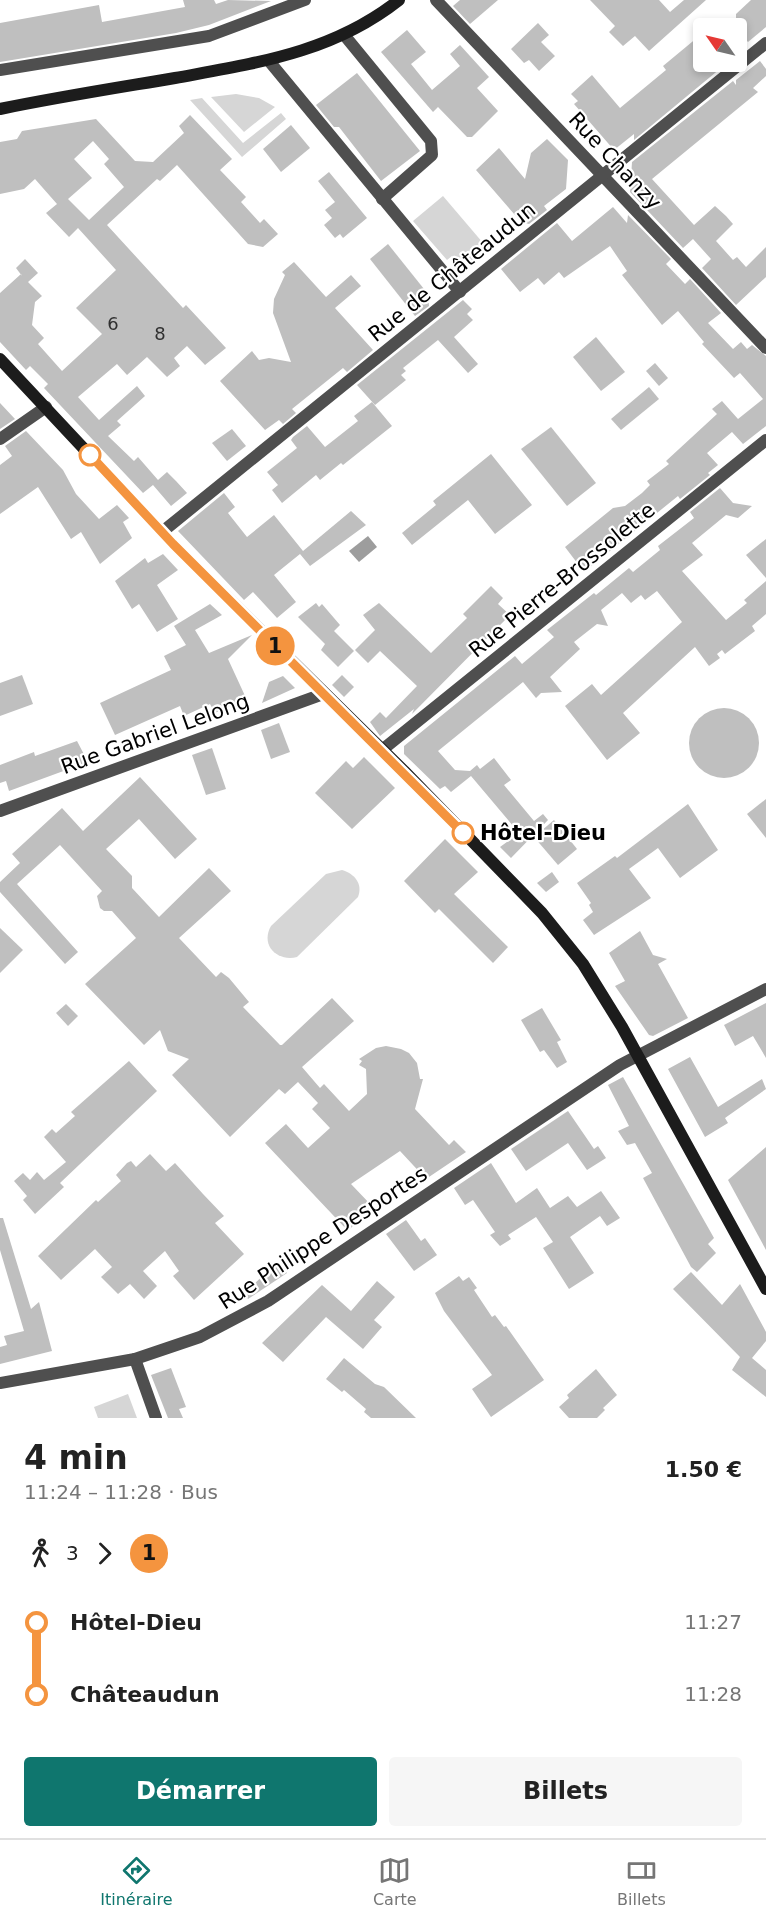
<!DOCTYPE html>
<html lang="fr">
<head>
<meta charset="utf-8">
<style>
	body { margin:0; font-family:"DejaVu Sans",sans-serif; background:#f6f6f6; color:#222; height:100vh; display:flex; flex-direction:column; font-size:22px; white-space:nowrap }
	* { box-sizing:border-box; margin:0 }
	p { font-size:20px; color:#767676 }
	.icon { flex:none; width:33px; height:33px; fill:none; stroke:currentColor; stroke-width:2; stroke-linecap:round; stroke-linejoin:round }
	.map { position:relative; height:1418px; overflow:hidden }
	.drawer { display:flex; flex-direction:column; background:#fff; flex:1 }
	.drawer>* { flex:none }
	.badge { padding:0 12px; border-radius:20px; font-size:21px; line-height:39px }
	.needle { width:39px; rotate:304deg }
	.tools { position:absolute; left:693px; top:18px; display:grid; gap:12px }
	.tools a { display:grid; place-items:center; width:54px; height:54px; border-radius:6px; background:#fff; box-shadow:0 3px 9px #0003; font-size:30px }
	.map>.badge { position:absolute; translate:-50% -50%; box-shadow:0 0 0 3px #fff }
	.legs { display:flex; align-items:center; gap:9px; height:66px; padding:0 24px; font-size:20px }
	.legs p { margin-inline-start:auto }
	.overview { display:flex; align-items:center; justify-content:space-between; height:102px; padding:0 24px }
	h1 { font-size:33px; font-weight:800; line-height:45px }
	.action { display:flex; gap:12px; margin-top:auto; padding:12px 24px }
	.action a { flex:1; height:69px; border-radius:6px; background:#0f766e; color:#fff; font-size:24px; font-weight:800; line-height:69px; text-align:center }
	.action a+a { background:#f6f6f6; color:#222 }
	ul { padding:0 24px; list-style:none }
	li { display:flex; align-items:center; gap:21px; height:72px; font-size:22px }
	li i { display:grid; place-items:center; width:9px; height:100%; margin:0 8px; background:currentColor }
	li i::after { content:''; width:15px; height:15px; margin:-8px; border:4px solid; border-radius:50%; background:#fff }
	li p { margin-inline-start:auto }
	li:first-child i { background:linear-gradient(#0000 50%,currentColor 0) }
	li:last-child i { background:linear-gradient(currentColor 50%,#0000 0) }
	.tabs { display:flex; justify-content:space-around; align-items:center; height:84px; border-top:2px solid #e0e0e0; background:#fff; font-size:16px; color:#767676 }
	.tabs a { display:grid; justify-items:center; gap:3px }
	.tabs .on { color:#0f766e }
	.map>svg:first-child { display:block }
	.green { fill:#d6d6d6 }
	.water { fill:#9d9d9d }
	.building { fill:#bfbfbf; fill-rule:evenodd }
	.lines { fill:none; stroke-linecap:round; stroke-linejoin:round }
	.street { stroke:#4f4f4f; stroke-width:12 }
	.secondary { stroke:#1c1c1c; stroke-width:12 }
	.line-1-casing { stroke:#fff; stroke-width:14 }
	.line-1 { stroke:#f4943f; stroke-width:9 }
	.stop-1-dot { fill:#fff; stroke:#f4943f; stroke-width:3 }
	.labels { text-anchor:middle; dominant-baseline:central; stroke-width:4.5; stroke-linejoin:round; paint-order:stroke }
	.number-label { font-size:18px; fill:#303030 }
	.street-label { font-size:21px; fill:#000; stroke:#fff }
	.stop-label { font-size:21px; font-weight:bold; fill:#000; stroke:#fff; text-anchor:start }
</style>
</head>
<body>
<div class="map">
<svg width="766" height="1418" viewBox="0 0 766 1418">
	<rect width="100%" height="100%" fill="#fff"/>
	<g class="green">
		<path d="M236 94 259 98 275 107 244 132 211 97Z"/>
		<path d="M202 98 243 143 281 113 286 119 242 157 190 100Z"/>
		<path d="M443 196 489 250 464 270 452 256 447 260 413 221Z"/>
		<path d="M342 870C355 874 363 884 358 897L297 957C277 962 260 945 271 926L326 874Z"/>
		<path d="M128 1394 137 1418H98L94 1407Z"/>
	</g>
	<path class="water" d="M368 536 377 547 359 562 349 551Z"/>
	<g class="building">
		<path d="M183 0H214L216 4 228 0 271 1 209 25 176 33 0 62V23L99 5 102 22 185 7Z"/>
		<path d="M460 0H498L470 24 453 6Z"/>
		<path d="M590 0H659L670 12 684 0H706L649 51 635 36 623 46 609 32 615 26Z"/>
		<path d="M751 0H766V27L748 42 736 30V14Z"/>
		<path d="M538 23 549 35 541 42 555 56 539 71 529 60 524 63 511 49Z"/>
		<path d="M407 30 426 52 411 64 432 90 460 66 450 54 460 45 489 77 477 88 498 111 472 137H467L438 107 433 112 381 52Z"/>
		<path d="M704 32V62H715L721 68 634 140V134L614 150 574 104 578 101 571 94 592 75 620 108 666 70 663 66Z"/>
		<path d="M760 61 766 69V76L753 88 758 92 652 179 694 225 715 206 726 216 733 224 716 241 733 260 737 257 746 267 766 247V277L736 305 702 268 711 259 693 239 683 248 630 192 632 162 733 81 736 85V80Z"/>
		<path d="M357 73 420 151 381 181 339 127H334L316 105Z"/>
		<path d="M190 115 232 159 220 170 246 197 241 202 260 223 264 219 278 234 263 247 248 244 177 165 160 181 157 179 107 225 183 308 186 305 226 348 205 365 187 346 174 358 180 366 167 377 147 357 127 375 117 364 78 397 99 420 137 386 145 396 117 421 121 425 108 436 134 461 138 457 158 480 167 472 176 481 187 493 171 506 153 485 143 493 44 388 48 384 30 366 26 370 0 342V293L21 274 22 276 16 268 25 259 38 273 28 282 42 296 35 302 32 325 44 338 38 344 62 371 102 334 76 308 116 270 78 228 69 237 46 213 57 204 35 179 24 189 0 194V142L17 139 22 131 96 119 135 161 153 162 184 133 179 126ZM93 141 109 159 104 164 124 187 89 220 68 199 92 178 74 159Z"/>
		<path d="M291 125 310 148 281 172 263 149Z"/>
		<path d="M547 139 568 160 566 189 544 206 547 210 529 224 521 222 476 170 499 148 525 179 531 153Z"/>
		<path d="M329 172 367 218 343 238 340 234 335 238 324 225 332 218 325 210 335 202 318 181Z"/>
		<path d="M613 207 627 223 628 215 671 259 666 264 685 284 690 279 721 313 708 323 733 349 741 342 747 349 752 345 766 356V426L743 444 732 432 707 453 718 465 708 473 710 475 680 499 678 496 584 572 565 547 613 508 625 506 642 493 650 485 647 481 669 464 666 461 717 414 712 409 722 401 738 419 763 399 740 373 734 378 702 344 704 342 678 311 662 325 622 275 627 271 610 246 564 278 559 272 544 285 538 278 520 292 501 269 557 223 572 241Z"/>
		<path d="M388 244 428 294 429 306 415 316 370 259Z"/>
		<path d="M294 262 326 297 351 275 361 286 335 308 373 350 347 372 343 368 292 409 296 413 283 424 279 420 265 430 220 381 252 351 259 360 269 358 291 362 273 313 274 299 285 275 282 272Z"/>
		<path d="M463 300 472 309 467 314 473 320 454 337 478 364 468 373 438 340 403 368 406 371 401 375 406 380 375 405 357 385Z"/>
		<path d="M596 337 625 372 601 391 573 357Z"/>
		<path d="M655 363 668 378 659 386 646 371Z"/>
		<path d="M649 387 659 399 621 430 611 419Z"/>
		<path d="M372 402 392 426 343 465 341 463 320 480 316 475 282 503 272 490 278 485 267 472 297 448 291 440 293 437 307 426 325 447 358 421 354 416Z"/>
		<path d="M0 403 15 419 0 429Z"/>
		<path d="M551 427 596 483 567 506 521 449Z"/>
		<path d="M232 429 246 446 227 461 212 443Z"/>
		<path d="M26 431 63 470 76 494 99 519 117 505 129 518 123 522 132 538 100 564 81 532 71 539 38 487 0 514V465L12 456 5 446Z"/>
		<path d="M491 454 532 505 495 534 468 500 412 545 402 533 436 505 433 501Z"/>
		<path d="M720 488 733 503 752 506 738 518 726 515 692 543 703 555 682 571 726 620 747 603 744 600 766 581V614L752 626 755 631 725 654 722 650 717 654 720 658 709 666 695 647 623 713 640 733 607 760 565 706 592 684 601 695 682 622 657 591 645 600 641 595 631 603 622 593 601 610 608 626 597 624 574 642 580 649 550 677 562 692 541 693 536 698 523 682 438 751 455 770 470 771 477 765 480 769 494 758 511 780 504 785 534 821 543 814 548 820 511 858 500 847 519 833 471 776 451 792 445 786 440 789 404 754V746L515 656 522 664 554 637 547 630 594 593 596 595 629 568 633 572 660 550 658 546 694 518 690 512Z"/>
		<path d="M224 493 235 507 228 513 247 537 274 515 303 551 351 511 366 525 310 566 300 554 274 575 296 602 277 618 253 592 244 600 178 531Z"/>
		<path d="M766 539V578L746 555Z"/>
		<path d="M163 554 178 570 157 585 178 619 157 632 139 604 132 609 115 581 145 558 148 563Z"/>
		<path d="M491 586 503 598 498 604 510 615 412 714 414 709 380 736 370 722 380 712 386 718 417 686 380 651 368 663 355 650 375 630 363 615 379 603 431 653 467 618 463 614Z"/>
		<path d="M316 603 319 607 322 604 340 625 334 631 354 651 338 667 321 650 325 644 298 617Z"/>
		<path d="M210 604 222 615 195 630 209 653 252 635 228 659 246 698 215 713 210 704 184 716 180 706 115 735 100 703 171 670 164 656 186 645 174 626Z"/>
		<path d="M22 675 33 704 0 716V683Z"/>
		<path d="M342 675 354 687 344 697 332 685Z"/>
		<path d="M283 676 295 688 262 703 269 682Z"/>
		<circle cx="724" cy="743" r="35"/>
		<path d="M279 723 290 752 271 759 261 730Z"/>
		<path d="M77 741 88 762 9 791 6 781 0 783V765L34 752 35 756Z"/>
		<path d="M212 748 226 789 206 795 192 755Z"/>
		<path d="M364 757 395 788 352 829 315 793 346 761 353 768Z"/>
		<path d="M140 777 197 839 175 859 139 819 106 849 132 876V888L159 917 209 868 231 891 179 938 216 977 221 972 229 978 249 1002 243 1007 280 1045H282L332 998 354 1021 302 1067 320 1088 324 1084 349 1111 367 1094 366 1069 359 1065 362 1061 359 1059 376 1048 386 1046 401 1049 409 1053 417 1063 420 1079H423L415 1109 449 1145 454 1140 466 1152 426 1179 400 1151 351 1184 372 1206 348 1231 265 1143 286 1124 308 1148 330 1128 312 1109 318 1103 298 1082 285 1094 279 1089 230 1137 172 1075 189 1059 168 1051 160 1030 144 1045 85 984 136 938 112 911H104L100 908 97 896 102 891 60 845 17 884 78 952 65 964 0 892V882L20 863 12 854 62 808 83 831Z"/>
		<path d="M766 799V838L747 814Z"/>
		<path d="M688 804 718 850 680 878 658 848 629 869 651 898 594 935 583 920 593 912 589 905 591 903 577 883 615 856 617 858Z"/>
		<path d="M554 820 577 849 558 865 534 837Z"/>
		<path d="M445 839 478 872 454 894 508 947 493 963 439 909 435 913 404 881Z"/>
		<path d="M552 872 559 882 546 892 537 883Z"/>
		<path d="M0 928 23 950 0 973Z"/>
		<path d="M640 931 653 955 667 959 658 964 688 1018 653 1036 649 1035 615 986 625 981 609 953Z"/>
		<path d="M766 1003V1058L753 1036 735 1046 724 1025Z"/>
		<path d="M66 1004 78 1016 68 1026 56 1013Z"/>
		<path d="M542 1008 561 1040 557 1042 567 1062 557 1068 544 1050 540 1052 521 1020Z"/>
		<path d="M690 1057 718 1107 762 1079 766 1089 725 1118 728 1123 705 1137 668 1069Z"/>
		<path d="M129 1061 157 1091 60 1183 64 1187 35 1214 23 1200 27 1196 14 1181 23 1173 30 1180 37 1172 44 1180 66 1162 44 1137 52 1129 56 1133 75 1116 71 1112Z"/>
		<path d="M623 1077 714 1238 708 1244 716 1253 697 1272 691 1267 643 1178 652 1173 635 1143 627 1145 618 1131 629 1126 608 1085Z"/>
		<path d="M568 1111 594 1149 598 1146 606 1158 587 1170 568 1143 526 1171 511 1149Z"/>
		<path d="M766 1147V1250L728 1180Z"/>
		<path d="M150 1154 166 1171 175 1163 203 1194 224 1216 215 1223 244 1254 194 1300 173 1276 179 1271 165 1251 143 1271 157 1286 144 1299 130 1284 118 1294 101 1277 112 1267 95 1249 61 1280 38 1256 96 1200 98 1202 121 1181 116 1175 127 1163 131 1161 136 1167Z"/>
		<path d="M491 1163 516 1203 537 1188 550 1208 568 1196 577 1207 601 1191 620 1218 607 1226 600 1216 570 1237 594 1273 569 1289 543 1248 553 1242 536 1217 508 1235 511 1239 500 1246 490 1235 495 1232 473 1200 465 1205 454 1188Z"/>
		<path d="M0 1218H3L31 1309 39 1302 52 1351 0 1364V1347L7 1345 4 1336 24 1331 0 1250Z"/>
		<path d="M406 1220 421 1241 425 1238 437 1255 414 1271 386 1234Z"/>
		<path d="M278 1262 287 1273 248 1299 244 1293Z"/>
		<path d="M691 1272 722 1305 740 1284 766 1332V1341L752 1358 766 1370V1397L732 1370 740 1357 673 1289Z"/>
		<path d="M459 1276 463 1281 469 1277 477 1288 474 1290 492 1317 495 1315 504 1327 506 1326 544 1380 491 1417 472 1389 492 1375 444 1311 435 1293Z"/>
		<path d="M377 1281 395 1297 374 1320 382 1327 363 1349 326 1317 283 1362 262 1343 322 1285 351 1311Z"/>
		<path d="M344 1358 375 1384 384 1387 416 1418H371L364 1412 366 1409 344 1390 342 1392 326 1379Z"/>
		<path d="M171 1368 186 1407 179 1409 183 1418H168L151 1375Z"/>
		<path d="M596 1369 617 1395 603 1408 605 1410 597 1418H569L559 1407 569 1398 567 1395Z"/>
	</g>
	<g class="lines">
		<g class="street">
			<path d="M436 0 766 348"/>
			<path d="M345 36 431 141 432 155 382 199"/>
			<path d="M269 61 460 292"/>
			<path d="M0 70 209 36 305 0"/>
			<path d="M0 439 46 407"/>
			<path d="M162 532 766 43"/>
			<path d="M382 750 766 440"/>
			<path d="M0 811 323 694"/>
			<path d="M135 1359 156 1418"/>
			<path d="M0 1383 135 1359 200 1337 268 1301 620 1065 766 989"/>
		</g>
		<g class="secondary">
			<path d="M0 109C58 97 116 88 175 78 256 63 332 53 399 0"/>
			<path d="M0 359 173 544 404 771 542 913 583 964 622 1027 766 1289"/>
		</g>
	</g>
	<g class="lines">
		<g class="line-1-casing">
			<path id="line-1" d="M90 455 173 544 463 833"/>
		</g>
		<use href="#line-1" class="line-1"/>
	</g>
	<g class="stop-1-dot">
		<circle cx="90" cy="455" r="10"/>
		<circle cx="463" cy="833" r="10"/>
	</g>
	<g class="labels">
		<g class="number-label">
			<text x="113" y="323">6</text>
			<text x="160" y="333">8</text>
		</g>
		<g class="street-label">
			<text transform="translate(615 161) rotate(47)">Rue Chanzy</text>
			<text transform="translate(452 272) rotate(-39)">Rue de Châteaudun</text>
			<text transform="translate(562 580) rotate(-39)">Rue Pierre-Brossolette</text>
			<text transform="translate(155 734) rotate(-20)">Rue Gabriel Lelong</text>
			<text transform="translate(323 1238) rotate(-33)">Rue Philippe Desportes</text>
		</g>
		<g class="stop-label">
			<text x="480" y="833">Hôtel-Dieu</text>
		</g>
	</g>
</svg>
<div class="tools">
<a><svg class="needle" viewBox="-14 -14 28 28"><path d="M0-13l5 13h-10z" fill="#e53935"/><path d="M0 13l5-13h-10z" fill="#767676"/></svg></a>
</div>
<b class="badge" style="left:275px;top:646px;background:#f4943f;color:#111">1</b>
</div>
<section class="drawer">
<div class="overview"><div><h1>4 min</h1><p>11:24 – 11:28 · Bus</p></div><b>1.50 €</b></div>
<div class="legs"><svg class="icon" aria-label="walk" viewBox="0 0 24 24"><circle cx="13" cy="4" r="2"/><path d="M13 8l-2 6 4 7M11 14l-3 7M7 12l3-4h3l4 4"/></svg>3<svg class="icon" aria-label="forward" viewBox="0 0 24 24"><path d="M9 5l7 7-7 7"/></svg><b class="badge" style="background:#f4943f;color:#111">1</b></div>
<ul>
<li><i style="color:#f4943f"></i><b>Hôtel-Dieu</b><p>11:27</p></li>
<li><i style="color:#f4943f"></i><b>Châteaudun</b><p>11:28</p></li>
</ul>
<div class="action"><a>Démarrer</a><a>Billets</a></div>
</section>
<nav class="tabs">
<a class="on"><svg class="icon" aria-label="directions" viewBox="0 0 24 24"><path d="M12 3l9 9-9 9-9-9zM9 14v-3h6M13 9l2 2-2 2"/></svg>Itinéraire</a>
<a><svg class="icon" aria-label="map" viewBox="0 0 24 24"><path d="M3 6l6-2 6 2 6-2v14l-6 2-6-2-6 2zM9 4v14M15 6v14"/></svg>Carte</a>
<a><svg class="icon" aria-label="tickets" viewBox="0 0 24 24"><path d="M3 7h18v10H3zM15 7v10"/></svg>Billets</a>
</nav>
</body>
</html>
